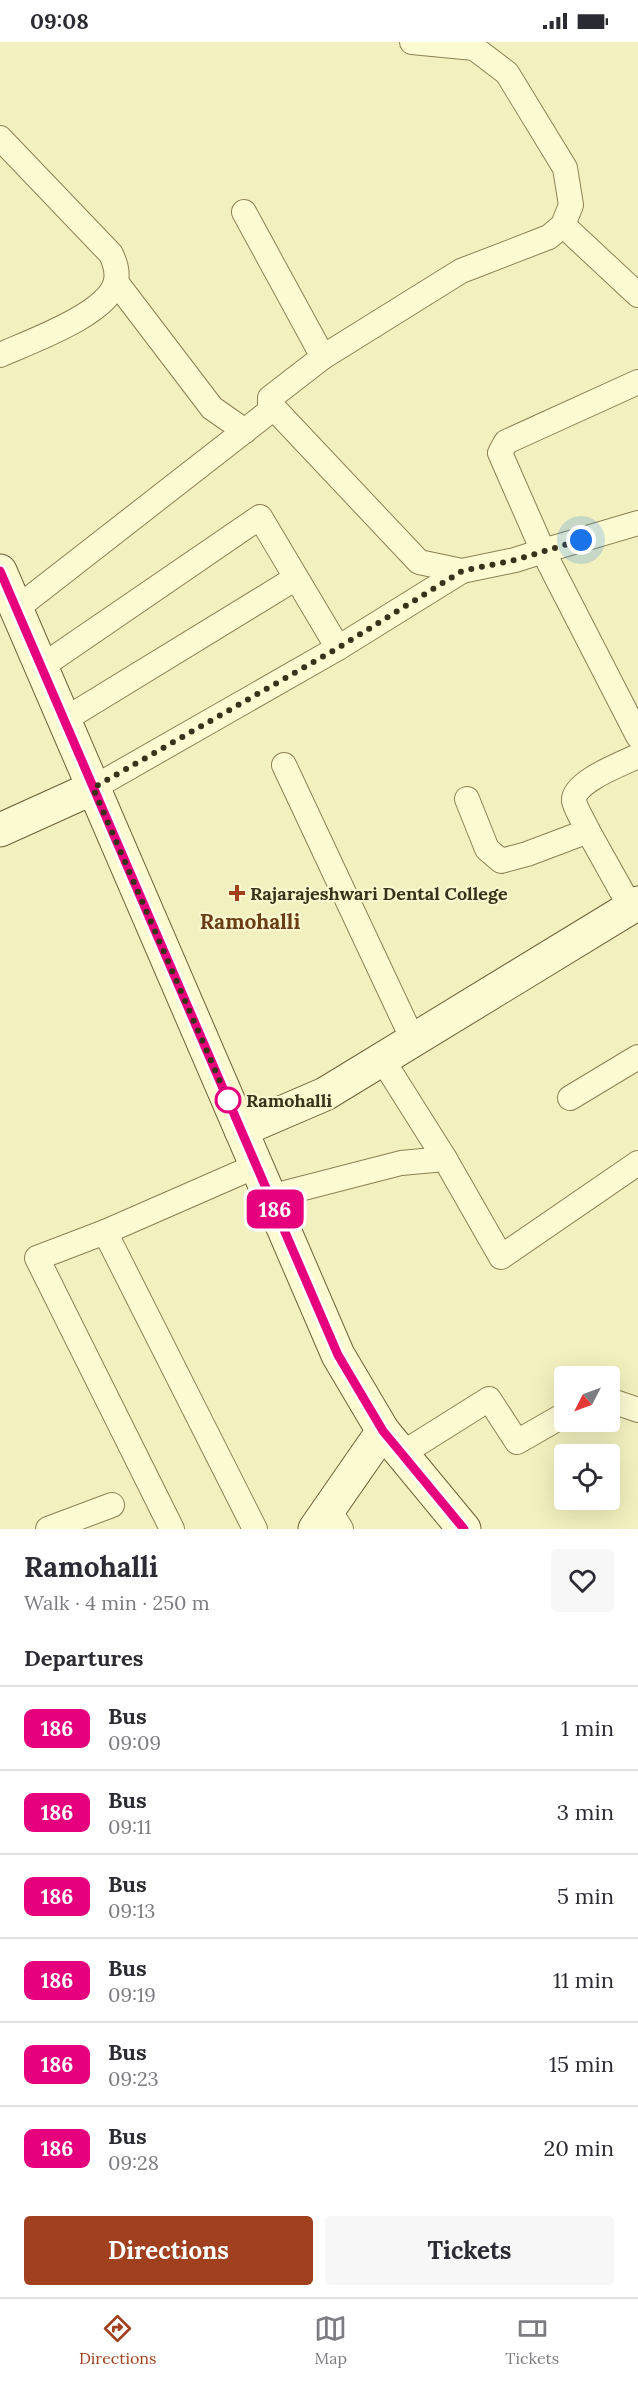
<!DOCTYPE html>
<html lang="en">
<head>
<meta charset="utf-8">
<style>
	body { margin:0; font-family:Lora,serif; background:#f7f7f7; color:#2b2b33; height:100vh; display:flex; flex-direction:column; font-size:22px; white-space:nowrap }
	* { box-sizing:border-box; margin:0 }
	p { font-size:20px; color:#7c7c81 }
	.icon { flex:none; width:33px; height:33px; fill:none; stroke:currentColor; stroke-width:2; stroke-linecap:round; stroke-linejoin:round }
	.map { position:relative; height:1487px; overflow:hidden }
	.sheet { display:flex; flex-direction:column; background:#fff; flex:1 }
	.sheet>* { flex:none }
	.badge { padding:0 12px; border-radius:9px; font-size:21px; line-height:39px }
	.needle { width:39px; rotate:228deg }
	.controls { position:absolute; left:554px; top:1324px; display:grid; gap:12px }
	.controls a { display:grid; place-items:center; width:66px; height:66px; border-radius:6px; background:#fff; box-shadow:0 6px 24px #0002; font-size:30px }
	.you { position:absolute; width:30px; height:30px; margin:-15px; border:4px solid #fff; border-radius:50%; background:#1a73e8; box-shadow:0 0 0 9px #1a73e833 }
	.map>.badge { position:absolute; translate:-50% -50%; box-shadow:0 0 0 3px #fff }
	h2 { padding:0 24px; font-size:22px; line-height:54px }
	.round { display:grid; place-items:center; flex:none; width:63px; height:63px; border-radius:6px; background:#f7f7f7 }
	.headline { display:flex; align-items:center; justify-content:space-between; height:102px; padding:0 24px }
	h1 { font-size:28px; font-weight:700; line-height:45px }
	.action { display:flex; gap:12px; margin-top:auto; padding:12px 24px }
	.action a { flex:1; height:69px; border-radius:6px; background:#a0401f; color:#fff; font-size:24px; font-weight:700; line-height:69px; text-align:center }
	.action a+a { background:#f7f7f7; color:#2b2b33 }
	ul { padding:0; list-style:none }
	li { display:flex; align-items:center; gap:18px; height:84px; padding:0 24px; border-top:2px solid #e1e1e2 }
	li div { flex:1 }
	li b { display:block; font-size:22px }
	li em { font-style:normal }
	li .badge { min-width:66px; font-weight:700; text-align:center }
	.status { display:flex; justify-content:space-between; align-items:center; height:42px; padding:0 30px; background:#fff; direction:ltr }
	.status svg { height:16px; fill:currentColor }
	.dock { display:flex; justify-content:space-around; align-items:center; height:84px; border-top:2px solid #e1e1e2; background:#fff; font-size:16px; color:#7c7c81 }
	.dock a { display:grid; justify-items:center; gap:3px }
	.dock .on { color:#a0401f }
	.map>svg:first-child { display:block }
	.lines { fill:none; stroke-linecap:round; stroke-linejoin:round }
	.street-casing { stroke:#8c8055; stroke-width:26 }
	.secondary-casing { stroke:#6d6038; stroke-width:35 }
	.street { stroke:#fcfad1; stroke-width:24 }
	.secondary { stroke:#fcfad1; stroke-width:33 }
	.line-casing { stroke:#fff; stroke-width:14 }
	.line { stroke:#e6007e; stroke-width:9 }
	.walk { stroke:#39321b; stroke-width:6; stroke-dasharray:0 10.8 }
	.poi-dot { fill:#a0401f; stroke:#f8f7ce; stroke-width:2 }
	.stop-dot { fill:#fff; stroke:#e6007e; stroke-width:3 }
	.labels { text-anchor:middle; dominant-baseline:central; stroke-width:4.5; stroke-linejoin:round; paint-order:stroke }
	.poi-label { font-size:18px; font-weight:bold; fill:#39321b; stroke:#f8f7ce; text-anchor:start }
	.stop-label { font-size:18px; font-weight:bold; fill:#39321b; stroke:#f8f7ce; text-anchor:start }
	.quarter-label { font-size:21px; font-weight:bold; fill:#6a3d16; stroke:#f8f7ce }
</style>
</head>
<body>
<div class="status"><b>09:08</b><svg viewBox="0 0 49 12"><path d="M0 12V9h3v3zM5 12V6h3v6zM10 12V3h3v9zM15 12V0h3v12zM26 1h20v11H26zM47 4h2v5h-2z"/></svg></div>
<div class="map">
<svg width="638" height="1487" viewBox="0 0 638 1487">
	<rect width="100%" height="100%" fill="#f2f0be"/>
	<g class="lines">
		<g class="street-casing">
			<g id="street">
				<path d="M412 0 474 6 507 31 565 126 571 163 563 183 549 195 461 229 323 315 270 356V362L419 520 462 529 515 518 543 509 638 694"/>
				<path d="M0 96 111 212C115 221 118 229 116 239 109 272 29 300 0 313"/>
				<path d="M244 170 323 315"/>
				<path d="M563 183 638 253"/>
				<path d="M116 240 212 366 245 389"/>
				<path d="M638 340 506 400 500 411 543 509 638 481"/>
				<path d="M16 567 274 366"/>
				<path d="M41 625 260 475 338 606 462 529"/>
				<path d="M64 678 296 536"/>
				<path d="M284 723 413 998"/>
				<path d="M93 746 338 606"/>
				<path d="M467 757 487 807 501 819 527 812 588 789 631 866"/>
				<path d="M588 789C584 780 576 768 574 759 572 740 624 721 638 714"/>
				<path d="M382 1017 445 1117"/>
				<path d="M570 1056 638 1015"/>
				<path d="M269 1155 401 1121 445 1117 501 1215 638 1121"/>
				<path d="M105 1190 37 1216 172 1487"/>
				<path d="M609 1358 638 1368"/>
				<path d="M403 1411 489 1357 517 1400 564 1373"/>
				<path d="M329 1468 341 1487"/>
				<path d="M48 1487 112 1463"/>
				<path d="M255 1487 105 1190 256 1124"/>
			</g>
		</g>
		<g class="secondary-casing">
			<g id="secondary">
				<path d="M0 529 338 1313 383 1389 464 1487"/>
				<path d="M0 788 93 746"/>
				<path d="M241 1088 325 1052 638 861"/>
				<path d="M315 1487 383 1389"/>
			</g>
		</g>
		<use href="#street" class="street"/>
		<use href="#secondary" class="secondary"/>
	</g>
	<g class="lines">
		<g class="line-casing">
			<path id="line" d="M0 529 338 1313 383 1389 464 1487"/>
		</g>
		<use href="#line" class="line"/>
		<path class="walk" d="M228 1058 93 746 338 606 462 529 515 518 581 498"/>
	</g>
	<path class="poi-dot" d="M234 842h6v6h6v6h-6v6h-6v-6h-6v-6h6z"/>
	<circle class="stop-dot" cx="228" cy="1058" r="12"/>
	<g class="labels">
		<g class="poi-label">
			<text x="250" y="851">Rajarajeshwari Dental College</text>
		</g>
		<g class="stop-label">
			<text x="246" y="1058">Ramohalli</text>
		</g>
		<g class="quarter-label">
			<text x="250" y="879">Ramohalli</text>
		</g>
	</g>
</svg>
<div class="controls">
<a><svg class="needle" viewBox="-14 -14 28 28"><path d="M0-13l5 13h-10z" fill="#e53935"/><path d="M0 13l5-13h-10z" fill="#7c7c81"/></svg></a>
<a><svg class="icon" aria-label="locate" viewBox="0 0 24 24"><circle cx="12" cy="12" r="6"/><path d="M12 2v4M12 18v4M2 12h4M18 12h4"/></svg></a>
</div>
<div class="you" style="left:581px;top:498px"></div>
<b class="badge" style="left:275px;top:1167px;background:#e6007e;color:#fff">186</b>
</div>
<section class="sheet">
<div class="headline"><div><h1>Ramohalli</h1><p>Walk · 4 min · 250 m</p></div><a class="round"><svg class="icon" aria-label="heart" viewBox="0 0 24 24"><path d="M12 20l-8-8c-3-5 5-10 8-4 3-6 11-1 8 4z"/></svg></a></div>
<h2>Departures</h2>
<ul>
<li><span class="badge" style="background:#e6007e;color:#fff">186</span><div><b>Bus</b><p>09:09</p></div><em>1 min</em></li>
<li><span class="badge" style="background:#e6007e;color:#fff">186</span><div><b>Bus</b><p>09:11</p></div><em>3 min</em></li>
<li><span class="badge" style="background:#e6007e;color:#fff">186</span><div><b>Bus</b><p>09:13</p></div><em>5 min</em></li>
<li><span class="badge" style="background:#e6007e;color:#fff">186</span><div><b>Bus</b><p>09:19</p></div><em>11 min</em></li>
<li><span class="badge" style="background:#e6007e;color:#fff">186</span><div><b>Bus</b><p>09:23</p></div><em>15 min</em></li>
<li><span class="badge" style="background:#e6007e;color:#fff">186</span><div><b>Bus</b><p>09:28</p></div><em>20 min</em></li>
</ul>
<div class="action"><a>Directions</a><a>Tickets</a></div>
</section>
<nav class="dock">
<a class="on"><svg class="icon" aria-label="directions" viewBox="0 0 24 24"><path d="M12 3l9 9-9 9-9-9zM9 14v-3h6M13 9l2 2-2 2"/></svg>Directions</a>
<a><svg class="icon" aria-label="map" viewBox="0 0 24 24"><path d="M3 6l6-2 6 2 6-2v14l-6 2-6-2-6 2zM9 4v14M15 6v14"/></svg>Map</a>
<a><svg class="icon" aria-label="tickets" viewBox="0 0 24 24"><path d="M3 7h18v10H3zM15 7v10"/></svg>Tickets</a>
</nav>
</body>
</html>
